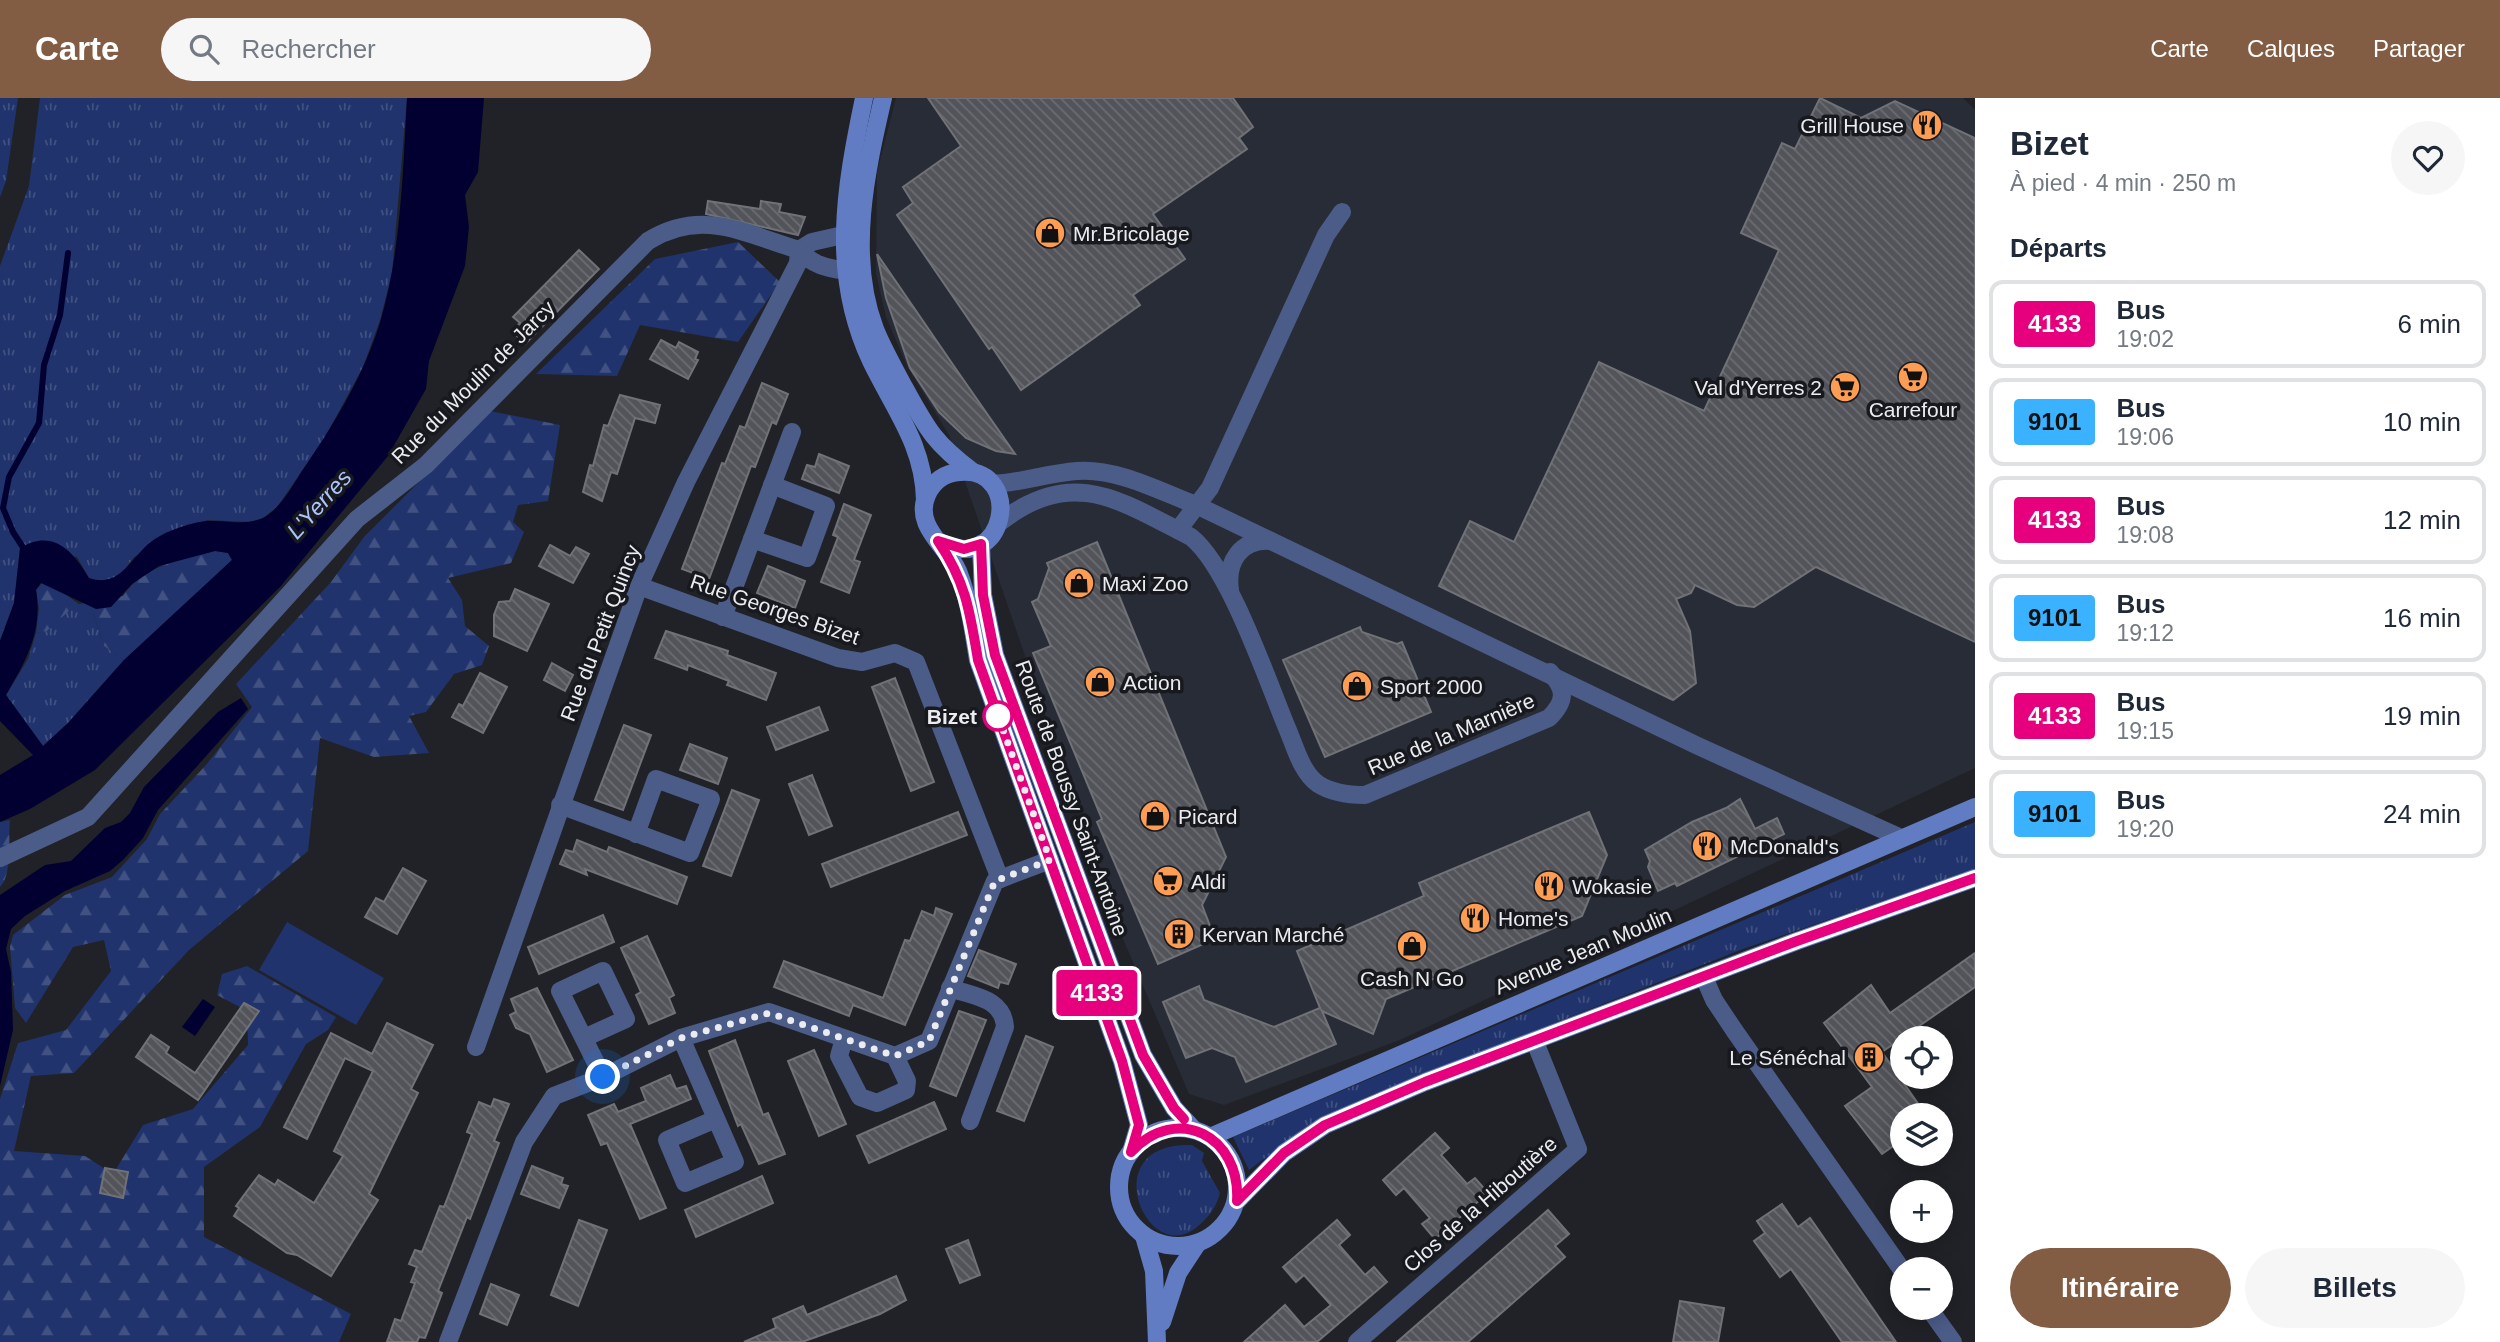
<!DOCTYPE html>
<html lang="fr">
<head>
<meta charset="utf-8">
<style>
	body { margin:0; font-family:Arial,sans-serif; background:#f6f6f7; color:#1f2937; height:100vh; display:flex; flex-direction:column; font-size:26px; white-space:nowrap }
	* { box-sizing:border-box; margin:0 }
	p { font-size:23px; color:#747a83 }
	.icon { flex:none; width:38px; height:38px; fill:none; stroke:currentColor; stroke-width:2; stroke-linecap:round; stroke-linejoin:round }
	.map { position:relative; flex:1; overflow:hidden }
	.sheet { display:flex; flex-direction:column; background:#fff; width:525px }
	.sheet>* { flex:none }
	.badge { padding:0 14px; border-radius:5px; font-size:24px; line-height:46px }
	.controls { position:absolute; left:1890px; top:928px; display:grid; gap:14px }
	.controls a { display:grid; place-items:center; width:63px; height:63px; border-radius:50%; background:#fff; box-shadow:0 4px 18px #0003; font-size:35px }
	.you { position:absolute; width:35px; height:35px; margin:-18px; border:5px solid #fff; border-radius:50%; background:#1a73e8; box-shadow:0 0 0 10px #1a73e833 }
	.map>.badge { position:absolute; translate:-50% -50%; box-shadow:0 0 0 4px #fff }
	h2 { padding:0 35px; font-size:26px; line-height:63px }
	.round { display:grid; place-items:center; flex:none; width:74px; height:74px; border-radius:37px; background:#f6f6f7 }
	.summary { display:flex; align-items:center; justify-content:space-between; height:119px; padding:0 35px }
	h1 { font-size:33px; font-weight:800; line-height:52px }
	.action { display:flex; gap:14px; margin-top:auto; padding:14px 35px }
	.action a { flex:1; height:80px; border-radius:42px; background:#825d44; color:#fff; font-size:28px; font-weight:800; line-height:80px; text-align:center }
	.action a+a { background:#f6f6f7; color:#1f2937 }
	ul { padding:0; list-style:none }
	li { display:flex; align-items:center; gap:21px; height:88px; margin:0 14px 10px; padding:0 21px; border:4px solid #e0e1e3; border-radius:14px }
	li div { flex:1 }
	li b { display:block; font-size:26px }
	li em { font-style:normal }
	li .badge { min-width:77px; font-weight:700; text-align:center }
	header { display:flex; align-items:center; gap:42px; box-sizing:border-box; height:98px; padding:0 35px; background:#825d44; color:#fff }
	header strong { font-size:33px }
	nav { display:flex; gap:38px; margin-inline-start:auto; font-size:24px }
	.search { width:490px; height:63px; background:#f6f6f7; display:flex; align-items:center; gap:18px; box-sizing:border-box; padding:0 24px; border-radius:38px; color:#747a83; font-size:26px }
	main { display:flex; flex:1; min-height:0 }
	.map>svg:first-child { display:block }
	.built { fill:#282c36 }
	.grass { fill:url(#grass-tufts) }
	.forest { fill:url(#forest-firs) }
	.pitch { fill:#20336c }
	.water { fill:#020031; fill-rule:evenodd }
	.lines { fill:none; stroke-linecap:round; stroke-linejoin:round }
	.stream { stroke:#020031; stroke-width:6 }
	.building { fill:url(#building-back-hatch); stroke:#707278; stroke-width:2 }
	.street { stroke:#4b5c88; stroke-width:18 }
	.secondary { stroke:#617cc2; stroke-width:18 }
	.line-casing { stroke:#fff; stroke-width:16 }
	.line { stroke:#e6007e; stroke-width:10 }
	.walk { stroke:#eaecef; stroke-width:7; stroke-dasharray:0 12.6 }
	.stop-dot { fill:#fff; stroke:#e6007e; stroke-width:3.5 }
	.labels { text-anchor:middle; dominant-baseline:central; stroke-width:7; stroke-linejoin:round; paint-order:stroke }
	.poi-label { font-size:21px; fill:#eaecef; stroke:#17191e; text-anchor:start }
	.street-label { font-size:21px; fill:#eaecef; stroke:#17191e }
	.stop-label { font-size:21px; font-weight:bold; fill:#eaecef; stroke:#17191e; text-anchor:end }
	.water-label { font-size:23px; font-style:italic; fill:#adc4fa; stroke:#17191e }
</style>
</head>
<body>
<header>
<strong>Carte</strong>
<div class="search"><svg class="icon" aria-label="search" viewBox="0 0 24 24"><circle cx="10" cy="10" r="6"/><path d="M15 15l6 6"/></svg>Rechercher</div>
<nav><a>Carte</a><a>Calques</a><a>Partager</a></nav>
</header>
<main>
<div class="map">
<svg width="1975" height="1244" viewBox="0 0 1975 1244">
	<defs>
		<pattern id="grass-tufts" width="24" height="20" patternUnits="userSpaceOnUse" patternTransform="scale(1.75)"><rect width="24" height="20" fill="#20336c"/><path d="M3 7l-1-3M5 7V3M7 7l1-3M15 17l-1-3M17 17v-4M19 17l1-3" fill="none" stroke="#415181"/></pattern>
		<pattern id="forest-firs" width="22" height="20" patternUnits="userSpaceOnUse" patternTransform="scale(1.75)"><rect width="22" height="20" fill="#20336c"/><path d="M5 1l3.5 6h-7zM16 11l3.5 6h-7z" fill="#415181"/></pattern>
		<pattern id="building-back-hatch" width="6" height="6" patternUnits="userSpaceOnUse" patternTransform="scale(1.75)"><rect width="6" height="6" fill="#52545a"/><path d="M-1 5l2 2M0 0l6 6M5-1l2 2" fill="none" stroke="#6b6d72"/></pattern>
	</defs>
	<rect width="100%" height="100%" fill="#202227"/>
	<path class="built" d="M896 0H1963L1975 12V670L1400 942 1224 1007 1189 996 1121 836 949 337 907 268 886 219 876 176 877 74Z"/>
	<g class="grass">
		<path d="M0 0H18L6 83 0 99Z"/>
		<path d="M40 0H407L392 175 380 222 363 269 324 341 277 409 263 420 249 424 207 422 134 459 118 480 102 484 89 480 77 459 20 450 14 505 0 542V168L29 88Z"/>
		<path d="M73 508 94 517 104 548 124 562 68 625 43 648 6 597 28 561 36 535 47 533Z"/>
		<path d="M1975 724V771L1743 851 1371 997 1317 1022 1249 1072 1233 1039Z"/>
		<path d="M1192 1047 1204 1055 1202 1063 1220 1095C1216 1110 1209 1119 1197 1129 1147 1171 1093 1043 1192 1047Z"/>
	</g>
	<g class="forest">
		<path d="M738 144 780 184 738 244 640 227 617 278 536 276 655 161Z"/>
		<path d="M490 313 560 327 548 403 518 407 513 424 524 434 511 465 448 480 462 502 465 528 489 548 482 567 454 576 426 614 409 618 429 655 374 659 320 640 308 753 189 852 74 975 31 978 14 1053 85 1058 113 1076 143 1027 193 1011 248 947 247 913 217 897 222 876 247 868 336 919 328 932 306 946 260 1029 204 1069V1139L351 1216 339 1244H0V1001L18 945 66 932 111 873 104 842 73 849 26 925 15 910 10 849 13 837 65 797 112 779 147 741 160 716 206 667 252 609 236 586 331 484 364 439Z"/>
		<path d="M215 453 228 455 232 462 124 562 104 548 94 517 73 509 47 533 36 535 39 510 36 492 42 485 56 490 79 506 123 498C144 467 180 462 215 453Z"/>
		<path d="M10 722C8 740 13 776 0 789V724Z"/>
	</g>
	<path class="pitch" d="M287 824 384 880 356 927 259 872Z"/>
	<g class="water">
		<path d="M407 0H484L478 74 465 97 469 129 465 168 429 263 426 291 388 358 280 489 95 672 30 711 0 724V677L33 657 0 623V543L14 505 20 450C53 430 73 453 89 480 124 492 132 452 160 438 172 431 196 423 210 423 228 422 247 428 263 420 282 410 294 384 306 367 336 323 366 273 381 221 401 153 403 71 407 0ZM215 453 228 455 232 462 124 562 68 625 43 648 6 597C26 563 43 533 36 492L41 485 96 511 111 509 132 486 159 468Z"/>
		<path d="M241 600 248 611 158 712 143 740 123 762 110 773 65 793 25 818 11 831 6 851 11 874 13 932 0 988V797L45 767 71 763 105 730 121 724 130 715 144 689 218 614Z"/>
		<path d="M203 901 215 909 195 938 182 929Z"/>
	</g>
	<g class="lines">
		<path class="stream" d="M26 454 13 434 3 410 9 379 39 325 44 267 60 217 68 155"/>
	</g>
	<g class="building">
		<path d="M928 0H1233L1253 29 1239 40 1247 51 1153 116 1185 161 1133 197 1140 207 1021 292 992 249 989 251 897 117 913 105 903 89 961 48Z"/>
		<path d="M1820 0 1861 20 1895 3 1975 40V544L1816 469 1754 509 1737 507 1695 487 1691 495 1676 501 1690 533 1696 585 1673 602 1439 488 1470 423 1514 444 1599 264 1704 313 1779 152 1741 135 1782 45 1795 51Z"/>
		<path d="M708 103 760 111 761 103 781 106 779 114 805 119 798 137 706 116Z"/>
		<path d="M579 152 599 171 525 246 512 233 520 225 513 219Z"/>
		<path d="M877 156 958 274 1015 356 996 353 966 340 939 314 910 270 886 200Z"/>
		<path d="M661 242 676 250 679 244 698 254 695 261 698 262 688 281 650 261Z"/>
		<path d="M762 285 788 296 776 326 772 324 755 369 751 368 709 481 682 471 722 365 725 366 740 328 745 330Z"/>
		<path d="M620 297 660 307 655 325 635 320 617 376 611 374 602 403 583 394 590 367 593 368 604 327 608 328Z"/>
		<path d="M819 356 849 368 839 395 802 381 807 367 815 369Z"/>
		<path d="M844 406 871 417 854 462 860 464 849 495 821 484 838 439 833 437Z"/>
		<path d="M1097 444 1226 759 1202 807 1215 841 1158 866 1097 724 1102 721 1033 555 1051 548 1032 504 1038 501 1049 470 1047 465Z"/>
		<path d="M550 447 570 458 576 449 589 456 573 485 539 468Z"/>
		<path d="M768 468 805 483 795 510 757 495Z"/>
		<path d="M515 491 549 506 527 553 494 538V517L499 504 510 503Z"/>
		<path d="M1360 529 1362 534 1397 546 1402 544 1431 614 1325 659 1283 562Z"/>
		<path d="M666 533 728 553 727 557 776 575 766 602 727 587 729 583 688 567 687 572 655 560Z"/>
		<path d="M552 565 573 577 565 593 544 582Z"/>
		<path d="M480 575 507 589 483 635 452 619 459 606 463 608Z"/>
		<path d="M895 580 934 684 911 693 872 589Z"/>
		<path d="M819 609 828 632 776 652 767 629Z"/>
		<path d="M624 627 651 637 623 712 595 702Z"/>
		<path d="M690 646 727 660 718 686 680 672Z"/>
		<path d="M812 677 832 728 809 737 789 686Z"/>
		<path d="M732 692 759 702 731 778 703 768Z"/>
		<path d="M1740 701 1755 731 1777 720 1784 736 1677 788 1675 785 1658 793 1648 769 1650 763 1645 752 1692 724 1726 710Z"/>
		<path d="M958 714 967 737 831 789 822 766Z"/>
		<path d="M1589 714 1607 757 1582 818 1386 901 1373 936 1322 913 1336 946 1246 984 1235 959 1212 950 1186 960 1163 904 1199 888 1204 902 1274 929 1320 910 1297 853 1424 798 1419 785Z"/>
		<path d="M577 742 607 754 609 749 687 779 677 806 585 771 587 777 560 766 566 752 573 754Z"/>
		<path d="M403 770 426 783 397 836 365 819 376 800 384 804Z"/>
		<path d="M936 810 952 816 905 927 853 907 849 918 774 889 784 863 883 900 905 842 910 843 922 813 934 818Z"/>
		<path d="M603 817 614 844 539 876 528 849Z"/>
		<path d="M647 838 674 897 669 900 675 915 649 926 636 897 641 894 621 850Z"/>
		<path d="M979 852 1016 866 1008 886 1000 884 998 890 968 878Z"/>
		<path d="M1975 855V889L1882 954 1926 1017H1902V1042L1882 1056 1845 1008 1872 989 1824 925 1871 887 1890 915Z"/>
		<path d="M537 890 573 962 547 974 530 936 516 930 510 917 516 914 511 901Z"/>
		<path d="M244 905 259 913 198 1002 136 959 151 937 169 949 166 955 195 975Z"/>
		<path d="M959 913 986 922 956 998 930 988Z"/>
		<path d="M387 925 433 947 411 991 418 995 369 1096 378 1102 331 1178 297 1157 287 1155 234 1118 239 1110 236 1108 259 1077 275 1087 278 1082 314 1105 343 1058 334 1053 373 973 345 960 307 1041 284 1029 331 935 372 956Z"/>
		<path d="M1026 938 1053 949 1024 1023 997 1013Z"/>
		<path d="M735 942 763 1017 768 1015 785 1056 759 1066 741 1026 738 1028 709 953Z"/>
		<path d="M814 952 846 1026 819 1038 788 963Z"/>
		<path d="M670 977 676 991 686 988 691 1001 630 1026 666 1110 640 1121 607 1045 601 1047 588 1017 614 1006 618 1014 646 1003 641 990Z"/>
		<path d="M494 1001 509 1006 494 1043 499 1045 470 1121 467 1119 438 1193 442 1195 425 1240 419 1239 417 1244H387L395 1221 401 1223 415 1185 411 1184 417 1169 409 1166 415 1152 422 1154 440 1108 444 1109 472 1036 467 1034 479 1004 491 1009Z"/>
		<path d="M934 1004 946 1031 869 1065 857 1038Z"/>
		<path d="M1435 1035 1449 1050 1441 1057 1467 1086 1475 1080 1488 1095 1435 1141 1422 1126 1430 1120 1404 1090 1396 1097 1383 1082Z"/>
		<path d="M532 1068 563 1080 561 1086 568 1088 559 1110 521 1096Z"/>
		<path d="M105 1070 128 1074 123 1100 100 1095Z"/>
		<path d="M762 1078 773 1105 696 1139 685 1112Z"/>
		<path d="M1782 1106 1798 1129 1810 1120 1896 1244H1842L1791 1171 1780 1179 1754 1143 1765 1135 1757 1123Z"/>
		<path d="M1548 1112 1569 1136 1555 1148 1565 1159 1499 1217 1468 1244H1397Z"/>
		<path d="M579 1122 607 1132 578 1208 551 1197Z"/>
		<path d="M1337 1122 1350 1137 1339 1147 1365 1177 1374 1169 1387 1184 1317 1244H1244L1285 1207 1304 1229 1331 1207 1304 1177 1296 1184 1283 1169Z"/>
		<path d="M968 1142 980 1177 960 1185 946 1151Z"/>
		<path d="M896 1178 906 1202 880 1216 802 1244H744L776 1230 773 1221 803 1208 807 1217Z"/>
		<path d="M491 1186 519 1197 507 1227 480 1216Z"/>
		<path d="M1680 1203 1724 1210 1718 1244H1673Z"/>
	</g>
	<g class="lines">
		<g class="street">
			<path d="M799 152C812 167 827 170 846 173"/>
			<path d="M799 152 812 144 843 137"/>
			<path d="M992 386C1021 385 1048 375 1077 373 1117 370 1159 393 1196 407L1698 648 1901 740"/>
			<path d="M999 425C1073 367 1120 403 1191 439 1229 469 1267 582 1287 630 1295 648 1301 674 1318 686 1332 695 1349 697 1365 697L1549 620C1566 603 1566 592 1550 574"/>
			<path d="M1178 432 1210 390 1326 137 1342 114"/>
			<path d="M752 441 807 460 826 408 772 387"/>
			<path d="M639 488 838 560 862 564 895 555 916 564 1000 781"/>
			<path d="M1230 492C1226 464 1240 441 1271 443"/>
			<path d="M723 519 792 334"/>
			<path d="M560 707 690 755 711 701 656 681 636 736"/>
			<path d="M0 760 88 719 357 421 426 367 648 143C702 110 743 135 799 152"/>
			<path d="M1704 879 1714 902 1734 932 1902 1172"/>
			<path d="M950 890C975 899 1003 900 1005 929L970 1023"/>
			<path d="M584 940 626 921 603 873 560 893 603 979"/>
			<path d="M681 940 735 1064 685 1085 667 1042 716 1021"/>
			<path d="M844 941 839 958 860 999 877 1005 906 992 907 983 895 958"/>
			<path d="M476 949 639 488 686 384 798 165 799 152"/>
			<path d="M1928 1209 1953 1244"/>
			<path d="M448 1244 524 1044 554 998 603 979 681 940 769 914 895 958 929 943 995 783 1050 762"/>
			<path d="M1357 1244 1578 1051 1535 944"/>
		</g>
		<g class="secondary">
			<path d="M864 0C845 91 830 176 871 263 894 311 924 347 925 402"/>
			<path d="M883 0C866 73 847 158 875 231 883 251 894 270 904 289 927 331 934 345 973 374"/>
			<path d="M938 443C1007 481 1025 368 960 374 945 375 933 383 927 397 913 428 947 448 958 473 969 501 973 532 978 562L1122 963 1139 1027 1131 1054"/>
			<path d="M981 446 983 497 995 557 1143 957 1174 1010 1194 1032"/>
			<circle cx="1178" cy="1089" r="59"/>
			<path d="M1210 1039 1975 709"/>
			<path d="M1237 1103 1284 1055 1325 1027 1425 984 1797 843 1975 780"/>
			<path d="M1144 1138 1154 1173 1157 1244"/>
			<path d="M1162 1224 1178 1175 1197 1146"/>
		</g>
	</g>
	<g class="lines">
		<g class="line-casing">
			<path id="line" d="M1184 1021 1174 1010 1143 957 995 557 983 497 981 446 964 451 938 443C966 484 970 514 978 562L1122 963 1139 1027 1131 1054C1177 1005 1241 1038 1237 1103L1284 1055 1325 1027 1425 984 1797 843 1975 780"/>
		</g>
		<use href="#line" class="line"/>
		<path class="walk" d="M603 979 681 940 769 915 895 958 929 943 995 783 1050 762 996 612 998 618"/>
	</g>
	<defs>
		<g id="restaurant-disc" transform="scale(1.575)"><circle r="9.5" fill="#fc9d53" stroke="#17191e"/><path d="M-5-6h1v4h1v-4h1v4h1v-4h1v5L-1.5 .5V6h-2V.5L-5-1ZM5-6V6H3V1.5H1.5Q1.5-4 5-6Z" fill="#111"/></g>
		<g id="shop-disc" transform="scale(1.575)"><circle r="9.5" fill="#fc9d53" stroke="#17191e"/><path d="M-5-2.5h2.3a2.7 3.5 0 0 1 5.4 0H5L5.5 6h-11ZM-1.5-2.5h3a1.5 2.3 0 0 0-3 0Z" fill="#111"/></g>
		<g id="supermarket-disc" transform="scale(1.575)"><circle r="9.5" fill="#fc9d53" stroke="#17191e"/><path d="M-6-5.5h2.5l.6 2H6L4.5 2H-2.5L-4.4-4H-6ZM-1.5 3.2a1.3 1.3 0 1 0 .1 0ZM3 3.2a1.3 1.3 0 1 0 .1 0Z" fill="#111"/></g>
		<g id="building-disc" transform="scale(1.575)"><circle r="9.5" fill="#fc9d53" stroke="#17191e"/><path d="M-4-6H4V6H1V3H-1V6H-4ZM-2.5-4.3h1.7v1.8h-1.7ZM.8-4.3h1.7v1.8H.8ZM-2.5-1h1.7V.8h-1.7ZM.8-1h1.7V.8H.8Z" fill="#111"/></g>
	</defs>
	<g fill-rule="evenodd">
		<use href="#restaurant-disc" x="1927" y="27"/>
		<use href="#shop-disc" x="1050" y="135"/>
		<use href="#supermarket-disc" x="1913" y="279"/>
		<use href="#supermarket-disc" x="1845" y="289"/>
		<use href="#shop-disc" x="1079" y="485"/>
		<use href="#shop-disc" x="1100" y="584"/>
		<use href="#shop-disc" x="1357" y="588"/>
		<use href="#shop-disc" x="1155" y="718"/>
		<use href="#restaurant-disc" x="1707" y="748"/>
		<use href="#supermarket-disc" x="1168" y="783"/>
		<use href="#restaurant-disc" x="1549" y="788"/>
		<use href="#restaurant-disc" x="1475" y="820"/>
		<use href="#building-disc" x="1179" y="836"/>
		<use href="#shop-disc" x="1412" y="848"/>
		<use href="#building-disc" x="1869" y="959"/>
	</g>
	<circle class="stop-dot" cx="998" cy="618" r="14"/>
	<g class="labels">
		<g class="poi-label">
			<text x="1904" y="27" text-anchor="end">Grill House</text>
			<text x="1073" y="135">Mr.Bricolage</text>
			<text x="1822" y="289" text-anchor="end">Val d'Yerres 2</text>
			<text x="1913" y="311" text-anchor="middle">Carrefour</text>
			<text x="1102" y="485">Maxi Zoo</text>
			<text x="1123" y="584">Action</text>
			<text x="1380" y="588">Sport 2000</text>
			<text x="1178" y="718">Picard</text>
			<text x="1730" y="748">McDonald's</text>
			<text x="1191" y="783">Aldi</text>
			<text x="1572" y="788">Wokasie</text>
			<text x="1498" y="820">Home's</text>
			<text x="1202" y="836">Kervan Marché</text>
			<text x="1412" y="880" text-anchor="middle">Cash N Go</text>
			<text x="1846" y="959" text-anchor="end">Le Sénéchal</text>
		</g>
		<g class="street-label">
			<text transform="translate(473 284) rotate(-45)">Rue du Moulin de Jarcy</text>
			<text transform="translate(775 511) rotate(19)">Rue Georges Bizet</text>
			<text transform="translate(600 535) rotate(-69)">Rue du Petit Quincy</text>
			<text transform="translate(1451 636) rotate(-23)">Rue de la Marnière</text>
			<text transform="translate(1072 700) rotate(70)">Route de Boussy Saint-Antoine</text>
			<text transform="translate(1583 853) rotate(-23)">Avenue Jean Moulin</text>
			<text transform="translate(1480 1106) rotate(-41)">Clos de la Hiboutière</text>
		</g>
		<g class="stop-label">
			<text x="977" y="618">Bizet</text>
		</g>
		<g class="water-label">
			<text transform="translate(319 406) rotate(-48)">L'Yerres</text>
		</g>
	</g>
</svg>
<div class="controls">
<a><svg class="icon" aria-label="locate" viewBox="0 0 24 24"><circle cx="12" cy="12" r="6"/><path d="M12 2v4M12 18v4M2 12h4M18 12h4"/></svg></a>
<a><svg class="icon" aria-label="layers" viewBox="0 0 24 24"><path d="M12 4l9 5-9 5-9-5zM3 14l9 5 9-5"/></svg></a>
<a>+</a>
<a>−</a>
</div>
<div class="you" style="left:603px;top:979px"></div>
<b class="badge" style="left:1097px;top:895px;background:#e6007e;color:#fff">4133</b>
</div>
<section class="sheet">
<div class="summary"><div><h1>Bizet</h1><p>À pied · 4 min · 250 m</p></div><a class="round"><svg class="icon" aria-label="heart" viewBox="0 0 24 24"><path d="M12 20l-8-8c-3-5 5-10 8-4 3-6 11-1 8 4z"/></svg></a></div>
<h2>Départs</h2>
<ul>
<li><span class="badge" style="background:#e6007e;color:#fff">4133</span><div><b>Bus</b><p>19:02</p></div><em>6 min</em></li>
<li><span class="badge" style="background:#3bb2ff;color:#111">9101</span><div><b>Bus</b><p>19:06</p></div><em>10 min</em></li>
<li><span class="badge" style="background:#e6007e;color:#fff">4133</span><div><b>Bus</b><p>19:08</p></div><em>12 min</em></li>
<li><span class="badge" style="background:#3bb2ff;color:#111">9101</span><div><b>Bus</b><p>19:12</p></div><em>16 min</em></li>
<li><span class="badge" style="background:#e6007e;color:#fff">4133</span><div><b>Bus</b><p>19:15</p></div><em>19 min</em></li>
<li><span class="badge" style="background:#3bb2ff;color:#111">9101</span><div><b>Bus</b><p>19:20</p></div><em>24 min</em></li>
</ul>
<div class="action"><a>Itinéraire</a><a>Billets</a></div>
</section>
</main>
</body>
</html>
